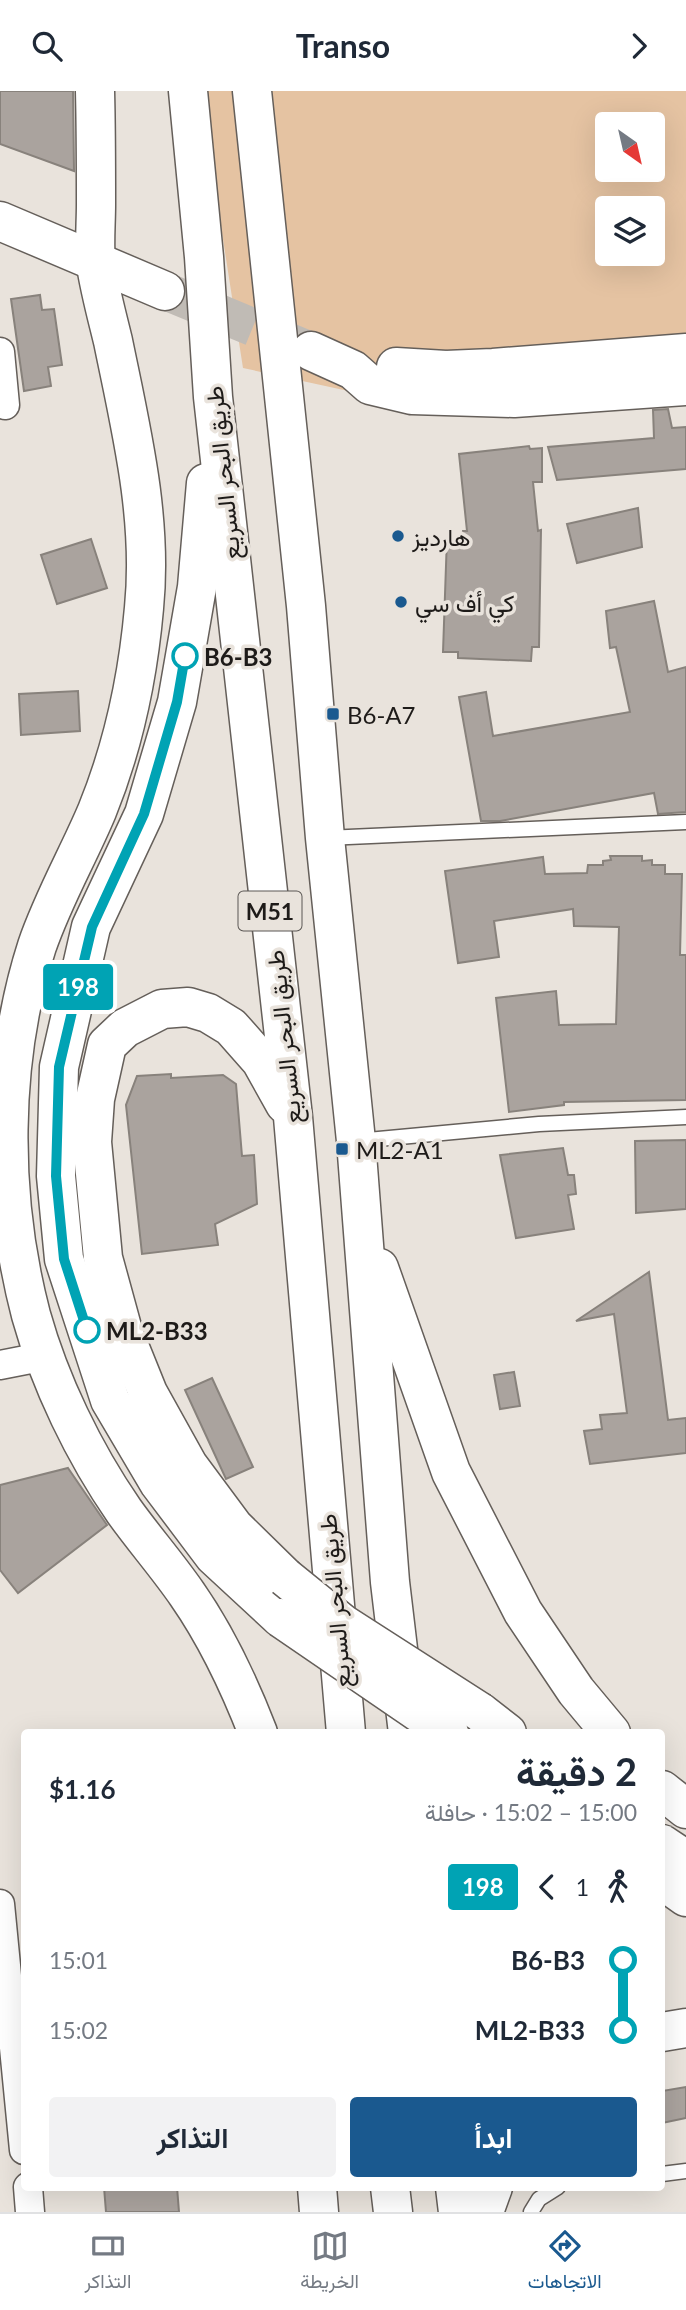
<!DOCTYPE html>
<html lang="ar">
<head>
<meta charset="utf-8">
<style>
	body { margin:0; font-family:Lato,Vazirmatn,sans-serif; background:#f2f2f3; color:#1f2937; direction:rtl; height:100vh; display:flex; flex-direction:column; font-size:26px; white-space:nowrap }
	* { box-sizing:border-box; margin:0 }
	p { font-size:23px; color:#747a83 }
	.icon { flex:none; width:38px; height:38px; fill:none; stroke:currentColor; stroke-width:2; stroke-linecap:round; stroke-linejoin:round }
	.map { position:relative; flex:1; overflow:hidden; direction:ltr }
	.details { position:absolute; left:21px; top:1638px; width:644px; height:462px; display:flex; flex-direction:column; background:#fff; border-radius:7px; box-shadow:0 7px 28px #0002; direction:rtl }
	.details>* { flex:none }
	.badge { padding:0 14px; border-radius:5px; font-size:24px; line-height:46px }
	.needle { width:46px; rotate:146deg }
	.buttons { position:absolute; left:595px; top:21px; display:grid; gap:14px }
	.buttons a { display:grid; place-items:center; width:70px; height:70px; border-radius:7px; background:#fff; box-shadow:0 7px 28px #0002; font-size:35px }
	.map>.badge { position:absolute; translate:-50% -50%; box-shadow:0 0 0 4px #fff }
	.legs { display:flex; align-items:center; gap:10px; height:77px; padding:0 28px; font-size:23px }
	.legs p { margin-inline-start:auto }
	.head { display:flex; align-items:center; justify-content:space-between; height:119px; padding:0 28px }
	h1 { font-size:38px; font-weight:700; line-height:52px }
	.primary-button { display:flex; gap:14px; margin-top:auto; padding:14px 28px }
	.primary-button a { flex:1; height:80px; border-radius:7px; background:#1a598f; color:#fff; font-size:28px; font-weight:700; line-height:80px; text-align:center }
	.primary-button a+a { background:#f2f2f3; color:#1f2937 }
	ul { padding:0 28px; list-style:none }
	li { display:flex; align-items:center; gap:24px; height:70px; font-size:26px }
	li i { display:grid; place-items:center; width:10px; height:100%; margin:0 9px; background:currentColor }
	li i::after { content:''; width:18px; height:18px; margin:-9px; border:5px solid; border-radius:50%; background:#fff }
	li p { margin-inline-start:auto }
	li:first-child i { background:linear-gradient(#0000 50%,currentColor 0) }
	li:last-child i { background:linear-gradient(currentColor 50%,#0000 0) }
	header { display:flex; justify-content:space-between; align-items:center; height:91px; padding:0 28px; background:#fff; font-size:32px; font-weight:700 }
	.menu { display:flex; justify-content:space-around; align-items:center; height:98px; border-top:2px solid #e0e1e3; background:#fff; font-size:19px; color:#747a83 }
	.menu a { display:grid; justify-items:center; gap:4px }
	.menu .active { color:#1a598f }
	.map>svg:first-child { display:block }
	.green { fill:#e5c3a2; fill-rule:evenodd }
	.building { fill:#aaa39e; stroke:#88827c; stroke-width:2 }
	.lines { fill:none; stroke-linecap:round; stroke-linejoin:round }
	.secondary-tunnel { stroke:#c0bbb5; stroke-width:38; stroke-dasharray:38 19; stroke-linecap:butt }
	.lane-casing { stroke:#655f5a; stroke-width:17 }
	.street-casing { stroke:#655f5a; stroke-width:31 }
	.secondary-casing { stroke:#655f5a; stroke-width:41 }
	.highway-casing { stroke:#655f5a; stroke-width:41 }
	.lane { stroke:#fff; stroke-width:14 }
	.street { stroke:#fff; stroke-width:28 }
	.secondary { stroke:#fff; stroke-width:38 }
	.highway { stroke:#fff; stroke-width:38 }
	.highway-bridge-casing { stroke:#655f5a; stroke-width:41; stroke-linecap:butt }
	.highway-bridge { stroke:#fff; stroke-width:38 }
	.line-1-casing { stroke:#fff; stroke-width:16 }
	.line-1 { stroke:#00a3b4; stroke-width:10 }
	.poi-dot { fill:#1a598f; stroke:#e9e3dc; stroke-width:2.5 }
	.stop-1-dot { fill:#fff; stroke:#00a3b4; stroke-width:3.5 }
	.labels { text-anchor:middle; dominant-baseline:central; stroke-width:7; stroke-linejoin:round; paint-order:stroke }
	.shield { fill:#e9e3dc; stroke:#5b5754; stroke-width:2 }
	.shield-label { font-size:23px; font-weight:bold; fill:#1e1b19 }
	.street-label { font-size:24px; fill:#1e1b19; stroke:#e9e3dc }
	.poi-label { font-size:24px; fill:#1e1b19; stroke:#e9e3dc; text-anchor:start }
	.stop-label { font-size:24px; font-weight:bold; fill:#1e1b19; stroke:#e9e3dc; text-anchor:start }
</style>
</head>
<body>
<header><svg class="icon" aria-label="forward" viewBox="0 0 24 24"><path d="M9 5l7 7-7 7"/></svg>Transo<svg class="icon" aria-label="search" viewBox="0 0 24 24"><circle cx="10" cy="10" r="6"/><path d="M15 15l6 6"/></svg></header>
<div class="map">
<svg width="686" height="2121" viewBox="0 0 686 2121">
	<rect width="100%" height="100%" fill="#e9e3dc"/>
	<path class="green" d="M200 0H686V303L445 321 243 277ZM607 33H653V79H607ZM607 117H653V163H607Z"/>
	<g class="building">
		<path d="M0 0H73L74 80 0 53Z"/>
		<path d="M40 204 42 219 54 218 62 274 48 276 51 295 24 300 11 208Z"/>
		<path d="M668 318 672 337 686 336V378L557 389 548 356 654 347 653 319Z"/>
		<path d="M529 355 530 358 542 357V391H533L538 440 541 439 539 556H532L531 570 458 567V561H443L447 446 462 449 463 440H467L459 363Z"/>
		<path d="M638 417 642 456 577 472 567 433Z"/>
		<path d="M91 448 107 497 57 513 41 464Z"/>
		<path d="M654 510 668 581 686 576V721L658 723 654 702 500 730H481L459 606 486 601 493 645 630 621 616 556 610 557 606 520Z"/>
		<path d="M78 600 80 640 21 644 19 603Z"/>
		<path d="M610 765H642V770L652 769V774H665V783H682L680 864H686V1009L564 1011V1014L509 1021 496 907 556 900 559 934 616 933 619 836 574 835 573 818 494 830 499 866 458 872 445 780 543 766 545 783 587 782 588 774H603V770L611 769Z"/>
		<path d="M171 983V987L223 984 236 993 242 1065 254 1064 257 1113 215 1133 218 1154 142 1163 126 1014 137 985Z"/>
		<path d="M686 1049V1118L636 1122 635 1050Z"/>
		<path d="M563 1057 568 1084H574L576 1103 568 1104 574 1138 516 1147 500 1064Z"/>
		<path d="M649 1181 668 1329 686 1327V1362L590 1373 584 1340 602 1338 600 1324 627 1322 614 1223 576 1230Z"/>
		<path d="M514 1281 520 1315 500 1318 494 1284Z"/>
		<path d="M212 1287 253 1376 226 1388 185 1299Z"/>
		<path d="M68 1377 107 1434 18 1502 0 1479V1394Z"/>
		<path d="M686 1996V2027L662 2032V2000Z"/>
		<path d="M104 2096H177L179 2121H106Z"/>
	</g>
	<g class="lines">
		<path class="secondary-tunnel" d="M165 200 306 258"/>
		<g class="lane-casing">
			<g id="lane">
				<path d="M326 747 686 731"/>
				<path d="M357 1050 539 1033 686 1026"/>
				<path d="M662 2083 686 2080"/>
				<path d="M531 2121 539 2108 558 2096"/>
			</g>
		</g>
		<g class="street-casing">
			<g id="street">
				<path d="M0 261 5 314"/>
				<path d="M0 1274 46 1265"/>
				<path d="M0 1813 24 2059"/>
				<path d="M28 2096 30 2121"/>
			</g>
		</g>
		<g class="secondary-casing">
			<g id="secondary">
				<path d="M95 0C96 38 96 75 96 113 96 133 94 154 96 174 100 200 107 225 113 250 131 338 153 427 144 517 138 585 123 656 97 720 78 765 53 808 37 855 0 970 0 1106 31 1224 50 1292 84 1362 124 1420 144 1448 167 1474 187 1503 217 1546 239 1593 258 1642"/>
				<path d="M0 130 165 200"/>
				<path d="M311 260 353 279 370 294 412 304 514 307 686 295"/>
				<path d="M396 276 446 279 493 277 686 262"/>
				<path d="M317 2096 319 2121"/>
			</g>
		</g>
		<g class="highway-casing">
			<g id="highway">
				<path d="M188 0 204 166 213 306 293 1026 346 1642"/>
				<path d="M252 0 306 515 325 747 356 1050 390 1491 408 1642"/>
				<path d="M206 392 197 496 177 611 144 723 91 836 59 976 56 1085 64 1168 110 1309 159 1392 214 1465 281 1527"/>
				<path d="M379 1177 451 1381 523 1521 576 1600 611 1642"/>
				<path d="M285 1486 234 1436 188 1374 148 1302 123 1240 103 1167 92 1051 95 1008 107 954 125 937 162 918 188 916 208 922 231 936 261 970 285 1013"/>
				<path d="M480 1621 507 1642"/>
				<path d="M662 1699 686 1718"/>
				<path d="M662 1753 686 1769"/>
				<path d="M662 1789 686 1806"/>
				<path d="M662 1941 686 1937"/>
				<path d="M390 2096 393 2121"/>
				<path d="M455 2096 458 2121"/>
				<path d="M484 2121 493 2096"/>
			</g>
		</g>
		<use href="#lane" class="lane"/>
		<use href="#street" class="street"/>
		<use href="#secondary" class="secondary"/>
		<use href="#highway" class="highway"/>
		<g class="highway-bridge-casing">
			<g id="highway-bridge">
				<path d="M285 1486 343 1533 480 1621"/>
				<path d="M281 1527 449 1642"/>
			</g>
		</g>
		<use href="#highway-bridge" class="highway-bridge"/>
	</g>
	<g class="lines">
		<g class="line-1-casing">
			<path id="line-1" d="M87 1239 64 1168 56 1085 59 976 92 836 144 723 177 611 185 565"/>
		</g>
		<use href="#line-1" class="line-1"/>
	</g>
	<g class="poi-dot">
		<circle cx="398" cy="445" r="7"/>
		<circle cx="401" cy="511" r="7"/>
		<rect x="326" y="616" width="14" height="14" rx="3.5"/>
		<rect x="335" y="1051" width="14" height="14" rx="3.5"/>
	</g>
	<g class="stop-1-dot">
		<circle cx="185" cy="565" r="12"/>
		<circle cx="87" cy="1239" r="12"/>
	</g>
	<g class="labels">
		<rect class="shield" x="238.5" y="800.5" width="63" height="39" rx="5"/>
		<g class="shield-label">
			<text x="270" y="820">M51</text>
		</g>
		<g class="street-label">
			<text transform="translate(222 382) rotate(-96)">طريق البحر السريع</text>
			<text transform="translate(283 946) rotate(-96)">طريق البحر السريع</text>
			<text transform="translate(334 1510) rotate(-95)">طريق البحر السريع</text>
		</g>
		<g class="poi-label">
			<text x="412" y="445">هارديز</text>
			<text x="415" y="511">كي أف سي</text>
			<text x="347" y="623">B6-A7</text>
			<text x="356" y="1058">ML2-A1</text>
		</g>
		<g class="stop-label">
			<text x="204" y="565">B6-B3</text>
			<text x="106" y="1239">ML2-B33</text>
		</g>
	</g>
</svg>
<div class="buttons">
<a><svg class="needle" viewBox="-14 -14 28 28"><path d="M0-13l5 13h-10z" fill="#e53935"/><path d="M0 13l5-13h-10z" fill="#747a83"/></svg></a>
<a><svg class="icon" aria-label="layers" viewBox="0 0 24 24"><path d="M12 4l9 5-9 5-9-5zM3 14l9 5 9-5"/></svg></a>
</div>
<b class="badge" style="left:78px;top:896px;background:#00a3b4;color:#fff">198</b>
<section class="details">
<div class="head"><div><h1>2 دقيقة</h1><p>15:00 – 15:02 · حافلة</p></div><b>$1.16</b></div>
<div class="legs"><svg class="icon" aria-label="walk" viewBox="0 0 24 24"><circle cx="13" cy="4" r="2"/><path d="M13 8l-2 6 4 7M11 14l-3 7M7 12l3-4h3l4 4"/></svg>1<svg class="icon" aria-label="back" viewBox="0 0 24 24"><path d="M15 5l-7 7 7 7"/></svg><b class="badge" style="background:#00a3b4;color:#fff">198</b></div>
<ul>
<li><i style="color:#00a3b4"></i><b>B6-B3</b><p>15:01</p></li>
<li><i style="color:#00a3b4"></i><b>ML2-B33</b><p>15:02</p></li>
</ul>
<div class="primary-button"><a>ابدأ</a><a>التذاكر</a></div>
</section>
</div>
<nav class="menu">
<a class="active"><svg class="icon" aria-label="directions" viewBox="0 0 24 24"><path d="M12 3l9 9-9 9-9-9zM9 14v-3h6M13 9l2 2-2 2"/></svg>الاتجاهات</a>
<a><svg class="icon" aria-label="map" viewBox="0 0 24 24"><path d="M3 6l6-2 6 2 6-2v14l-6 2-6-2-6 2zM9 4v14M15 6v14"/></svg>الخريطة</a>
<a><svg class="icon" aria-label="tickets" viewBox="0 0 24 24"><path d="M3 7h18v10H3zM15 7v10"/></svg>التذاكر</a>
</nav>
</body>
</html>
